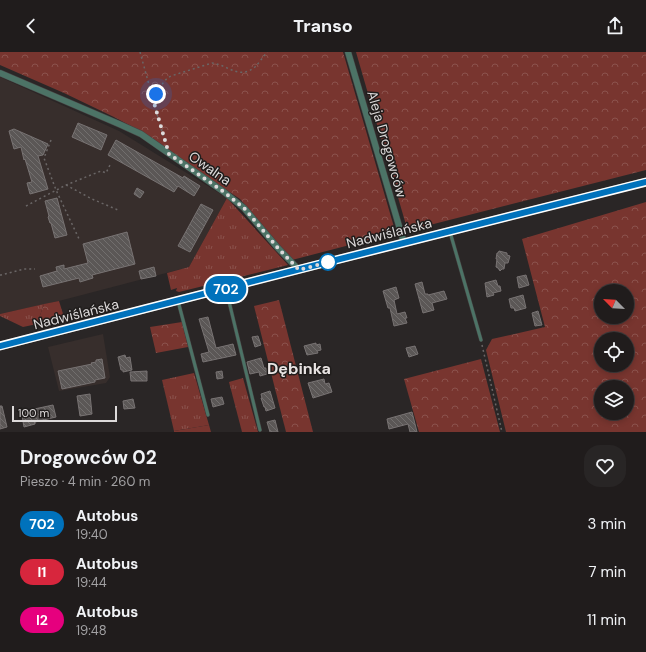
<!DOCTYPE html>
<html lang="pl">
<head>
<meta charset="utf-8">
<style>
	body { margin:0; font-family:"DM Sans",sans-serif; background:#282525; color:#f1f3f6; height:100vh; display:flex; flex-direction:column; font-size:15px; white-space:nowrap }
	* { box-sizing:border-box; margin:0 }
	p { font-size:13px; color:#a2a1a3 }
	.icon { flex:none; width:22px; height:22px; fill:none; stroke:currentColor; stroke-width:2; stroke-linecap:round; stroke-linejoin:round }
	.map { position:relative; height:380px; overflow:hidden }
	.details { display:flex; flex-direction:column; background:#201c1c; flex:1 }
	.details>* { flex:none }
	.badge { padding:0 8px; border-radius:13px; font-size:14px; line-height:26px }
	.needle { width:26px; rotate:294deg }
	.buttons { position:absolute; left:594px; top:232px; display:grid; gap:8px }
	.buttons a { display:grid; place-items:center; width:40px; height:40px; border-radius:50%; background:#201c1c; box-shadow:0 2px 6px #0003,0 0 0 1px #3d3a3b; font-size:20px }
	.scale { position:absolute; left:12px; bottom:10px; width:105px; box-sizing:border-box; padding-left:4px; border:2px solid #dddada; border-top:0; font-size:11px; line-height:14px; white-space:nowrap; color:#dddada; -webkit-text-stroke:3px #201d1c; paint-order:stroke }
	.you { position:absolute; width:20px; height:20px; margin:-10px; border:3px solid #fff; border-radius:50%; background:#1a73e8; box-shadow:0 0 0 6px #1a73e833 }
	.map>.badge { position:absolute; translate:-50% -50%; box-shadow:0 0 0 2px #fff }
	.round { display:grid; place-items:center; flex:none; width:42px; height:42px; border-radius:16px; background:#282525 }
	.head { display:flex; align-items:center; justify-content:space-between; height:68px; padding:0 20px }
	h1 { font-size:19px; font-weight:700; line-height:30px }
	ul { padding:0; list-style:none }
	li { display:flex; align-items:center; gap:12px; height:48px; padding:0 20px }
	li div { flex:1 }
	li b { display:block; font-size:15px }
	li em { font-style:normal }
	li .badge { min-width:44px; font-weight:700; text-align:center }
	header { display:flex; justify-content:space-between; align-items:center; height:52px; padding:0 20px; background:#201c1c; font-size:18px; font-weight:700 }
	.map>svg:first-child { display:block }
	.built { fill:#372e2c }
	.grass { fill:url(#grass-tufts) }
	.forest { fill:url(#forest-crowns); fill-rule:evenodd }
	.building { fill:url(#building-back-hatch); stroke:#787373 }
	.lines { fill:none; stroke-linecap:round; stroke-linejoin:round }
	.service-casing { stroke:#474343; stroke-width:4 }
	.minor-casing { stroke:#474343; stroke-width:7 }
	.secondary-casing { stroke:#474343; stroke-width:9 }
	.path { stroke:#6a6666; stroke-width:1.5; stroke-dasharray:2 3; stroke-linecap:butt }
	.service { stroke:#4c7366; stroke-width:3 }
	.minor { stroke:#4c7366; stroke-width:6 }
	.secondary { stroke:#5d9e89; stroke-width:8 }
	.line-casing { stroke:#fff; stroke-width:9 }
	.line { stroke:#0072bc; stroke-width:6 }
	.walk { stroke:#dddada; stroke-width:4; stroke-dasharray:0 7.2 }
	.stop-dot { fill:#fff; stroke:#0072bc; stroke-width:2 }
	.labels { text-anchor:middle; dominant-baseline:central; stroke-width:3; stroke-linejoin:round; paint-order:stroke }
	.street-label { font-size:14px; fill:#dddada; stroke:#201d1c }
	.quarter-label { font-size:16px; font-weight:bold; fill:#e8e3e2; stroke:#201d1c }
</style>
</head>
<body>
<header><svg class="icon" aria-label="back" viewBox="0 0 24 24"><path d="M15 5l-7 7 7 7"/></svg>Transo<svg class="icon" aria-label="share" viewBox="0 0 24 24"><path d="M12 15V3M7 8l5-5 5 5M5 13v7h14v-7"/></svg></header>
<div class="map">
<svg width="646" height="380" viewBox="0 0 646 380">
	<defs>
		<pattern id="grass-tufts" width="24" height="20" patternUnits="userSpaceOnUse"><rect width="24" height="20" fill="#78352f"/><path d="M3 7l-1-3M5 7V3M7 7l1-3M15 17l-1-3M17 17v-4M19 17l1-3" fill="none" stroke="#8b524d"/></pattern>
		<pattern id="forest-crowns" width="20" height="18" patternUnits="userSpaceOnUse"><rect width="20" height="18" fill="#78352f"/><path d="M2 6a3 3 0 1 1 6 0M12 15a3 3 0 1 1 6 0" fill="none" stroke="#8b524d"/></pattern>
		<pattern id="building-back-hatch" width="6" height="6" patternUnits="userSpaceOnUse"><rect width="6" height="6" fill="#5b5756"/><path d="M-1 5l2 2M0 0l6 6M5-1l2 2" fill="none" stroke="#726f6e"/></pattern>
	</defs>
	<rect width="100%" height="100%" fill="#2a2626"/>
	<g class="built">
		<path d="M0 25 119 79 227 146 189 215 59 249 0 262Z"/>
		<path d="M103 282 110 325 106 331 59 339 48 295Z"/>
	</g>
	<g class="grass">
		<path d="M227 146 288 213 179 240 176 239 177 236 171 238 167 221 189 215Z"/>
		<path d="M44 252 37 272 23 275 0 264V262Z"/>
		<path d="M194 321 209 373 174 379 162 328Z"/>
		<path d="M243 326 258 380H242L229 330Z"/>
	</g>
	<g class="forest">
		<path d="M0 0H343L394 175 392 182 292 208 240 147 181 108 171 99 149 84 116 66 64 41 0 13Z"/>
		<path d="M356 0H646V118L418 176 406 173Z"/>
		<path d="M646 150V380H506L486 298 492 287 545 275 522 187ZM601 239H627V265H601ZM601 287H627V313H601ZM601 335H627V361H601Z"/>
		<path d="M279 248 313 380H286L254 254Z"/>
		<path d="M59 249 64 265 37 272 44 252Z"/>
		<path d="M182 270 188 295 156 301 150 275Z"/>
		<path d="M481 307 500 380H419L404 327Z"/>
		<path d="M209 373 211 380H174V379Z"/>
	</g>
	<g class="building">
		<path d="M78 71 107 83 101 98 72 85Z"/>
		<path d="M14 77 48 92 43 103 38 104 48 137 30 142 27 131 32 130 25 107 24 108 21 95 14 97 9 79Z"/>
		<path d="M116 88 183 126 184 124 200 134 194 144 178 134 174 140 108 103Z"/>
		<path d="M137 136 144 140 140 146 134 142Z"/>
		<path d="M57 146 67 183 55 186 51 171H50L48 165 49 164 45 149Z"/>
		<path d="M201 152 213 158 190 200 178 194Z"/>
		<path d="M127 180 135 212 92 223 93 226 80 230 79 226 43 235 40 224 57 219 56 215 64 213V217L88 211 83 192Z"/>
		<path d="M499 199 507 201V203L510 204 508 211H505L504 217H502L500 219 498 216 496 215 497 207H496L497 201H498Z"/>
		<path d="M154 215 156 224 141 227 139 219Z"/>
		<path d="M526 223 529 233 519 236 517 225Z"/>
		<path d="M496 228 498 234H500L501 239 493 241 494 243 487 245 485 231Z"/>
		<path d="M422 230 425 242H428V243L444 239 447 247 432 251 434 258 423 261 415 232Z"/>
		<path d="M396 235 399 246 394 248 397 262 405 260 407 266H405L407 271 394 274 390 256H388L383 239Z"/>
		<path d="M523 243 526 256 515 259 514 256H511L509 247Z"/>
		<path d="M538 259 542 273 535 274 532 261Z"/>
		<path d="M208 265 216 296 233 292 236 303 203 310 201 302 209 300 199 267Z"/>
		<path d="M258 284 261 293 255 295 252 285Z"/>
		<path d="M316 291V293L320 292 321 298 317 299 318 301 307 303 304 294Z"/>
		<path d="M415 294 418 302 409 305 406 296Z"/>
		<path d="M125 303 126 306 130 305 132 318 123 320V318H121L118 305Z"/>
		<path d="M261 306 264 316H266L267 322 260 324 259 320 250 322 247 310Z"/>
		<path d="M102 307 105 326 95 328V330L62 337 58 319 92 312 91 311 96 310V308Z"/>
		<path d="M147 319V329H131L130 320Z"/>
		<path d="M222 319 223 326 217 327 216 320Z"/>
		<path d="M324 327 325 332 329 331 332 340 313 346 308 331Z"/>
		<path d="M270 339 275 356 266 359 265 355H264L261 346H262L261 342Z"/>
		<path d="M90 342 92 362 80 364 77 344Z"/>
		<path d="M222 345 224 352 213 355 211 347Z"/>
		<path d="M133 347 135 356 124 357 123 349Z"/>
		<path d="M53 353 56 365 35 370V372L24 375 22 364 26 363 25 359Z"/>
		<path d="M0 354H2L7 375 0 377Z"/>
		<path d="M412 360 417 380H410L408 372 389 377 387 367Z"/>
		<path d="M275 368 278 380H270L267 370Z"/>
	</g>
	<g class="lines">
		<g class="service-casing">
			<g id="service">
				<path d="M450 180 481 288"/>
				<path d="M226 237 260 378"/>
				<path d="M178 249 208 363"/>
			</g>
		</g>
		<g class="minor-casing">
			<g id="minor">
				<path d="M348 0 404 191"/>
				<path d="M0 21 119 72 141 82 224 140 244 156 277 195 299 218"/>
			</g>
		</g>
		<g class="secondary-casing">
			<path id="secondary" d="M0 294 336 208 646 130"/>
		</g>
		<g class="path">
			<path d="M140 0 165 91"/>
			<path d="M152 43C161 39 161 29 171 24L212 11C228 13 239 28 255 15 259 11 263 5 267 0"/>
			<path d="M51 88 44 106 56 138 80 189"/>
			<path d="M66 133 92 147 118 158"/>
			<path d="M26 154 66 133 101 119 106 121 110 113"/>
			<path d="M0 223H1L24 217H35"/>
			<path d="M482 293 502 380"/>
		</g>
		<use href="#service" class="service"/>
		<use href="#minor" class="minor"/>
		<use href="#secondary" class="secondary"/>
	</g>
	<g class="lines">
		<g class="line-casing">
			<path id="line" d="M0 294 324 211 646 130"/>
		</g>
		<use href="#line" class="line"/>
		<path class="walk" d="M156 42 152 44 169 102 224 140 244 156 277 195 299 218 328 210"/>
	</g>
	<circle class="stop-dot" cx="328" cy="210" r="8"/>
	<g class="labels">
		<g class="street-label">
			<text transform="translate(387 92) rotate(74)">Aleja Drogowców</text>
			<text transform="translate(210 116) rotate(35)">Owalna</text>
			<text transform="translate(389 181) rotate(-14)">Nadwiślańska</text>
			<text transform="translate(76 262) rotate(-14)">Nadwiślańska</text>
		</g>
		<g class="quarter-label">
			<text x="299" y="316">Dębinka</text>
		</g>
	</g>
</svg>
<div class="buttons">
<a><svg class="needle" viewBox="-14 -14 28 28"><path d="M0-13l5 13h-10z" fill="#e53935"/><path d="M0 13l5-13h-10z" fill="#a2a1a3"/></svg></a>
<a><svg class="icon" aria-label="locate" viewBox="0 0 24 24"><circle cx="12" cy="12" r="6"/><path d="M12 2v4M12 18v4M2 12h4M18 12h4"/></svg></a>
<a><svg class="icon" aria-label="layers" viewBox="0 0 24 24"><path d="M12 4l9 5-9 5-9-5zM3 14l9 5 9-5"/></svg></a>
</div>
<div class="scale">100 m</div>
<div class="you" style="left:156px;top:42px"></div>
<b class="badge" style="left:226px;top:237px;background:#0072bc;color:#fff">702</b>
</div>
<section class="details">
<div class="head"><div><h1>Drogowców 02</h1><p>Pieszo · 4 min · 260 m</p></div><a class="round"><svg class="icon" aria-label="heart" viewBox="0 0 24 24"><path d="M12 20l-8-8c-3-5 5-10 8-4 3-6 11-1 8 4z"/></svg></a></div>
<ul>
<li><span class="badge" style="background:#0072bc;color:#fff">702</span><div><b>Autobus</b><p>19:40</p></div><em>3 min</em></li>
<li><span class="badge" style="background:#d7263d;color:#fff">I1</span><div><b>Autobus</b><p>19:44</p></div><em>7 min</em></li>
<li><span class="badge" style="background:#e6007e;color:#fff">I2</span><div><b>Autobus</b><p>19:48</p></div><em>11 min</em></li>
</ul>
</section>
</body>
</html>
